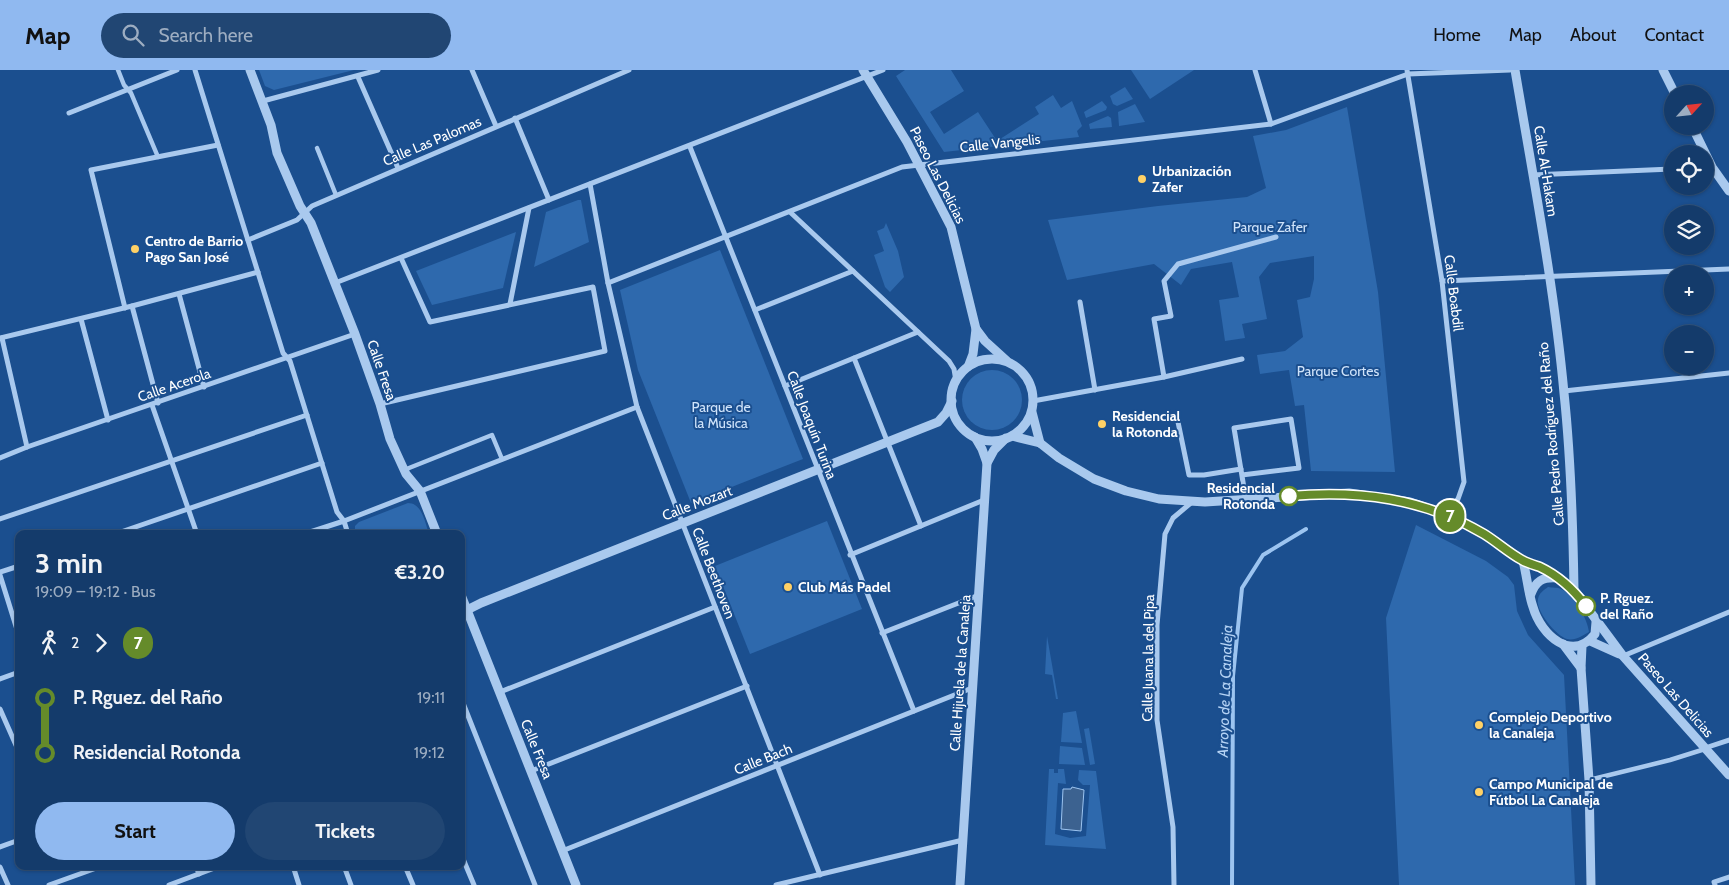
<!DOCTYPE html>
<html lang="en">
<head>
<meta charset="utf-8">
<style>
	body { margin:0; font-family:Cabin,sans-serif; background:#214673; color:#f1f3f6; height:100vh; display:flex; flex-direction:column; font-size:19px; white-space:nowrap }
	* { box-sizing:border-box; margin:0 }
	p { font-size:16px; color:#9dadc1 }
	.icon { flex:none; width:28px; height:28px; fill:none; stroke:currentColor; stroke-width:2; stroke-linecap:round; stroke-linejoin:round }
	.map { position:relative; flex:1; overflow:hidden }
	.side { position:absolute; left:15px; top:460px; width:450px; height:340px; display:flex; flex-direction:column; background:#143b6b; border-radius:10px; box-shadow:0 1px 4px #0004,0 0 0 1px #33557e }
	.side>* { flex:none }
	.badge { padding:0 10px; border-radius:16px; font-size:18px; line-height:32px }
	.needle { width:32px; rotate:63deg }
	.fabs { position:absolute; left:1664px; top:15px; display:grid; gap:10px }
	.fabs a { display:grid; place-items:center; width:50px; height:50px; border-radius:50%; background:#143b6b; box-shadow:0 1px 4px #0004,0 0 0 1px #33557e; font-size:25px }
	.map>.badge { position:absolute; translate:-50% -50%; box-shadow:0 0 0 2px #fff }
	.legs { display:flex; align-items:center; gap:8px; height:55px; padding:0 20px; font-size:16px }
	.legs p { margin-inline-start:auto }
	.overview { display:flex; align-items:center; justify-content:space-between; height:85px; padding:0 20px }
	h1 { font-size:28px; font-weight:800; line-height:38px }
	.cta { display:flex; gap:10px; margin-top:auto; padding:10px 20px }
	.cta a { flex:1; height:58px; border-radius:30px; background:#90b9f0; color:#111; font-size:20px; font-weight:800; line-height:58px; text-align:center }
	.cta a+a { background:#214673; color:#f1f3f6 }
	ul { padding:0 20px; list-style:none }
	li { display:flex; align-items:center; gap:18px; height:55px; font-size:19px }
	li i { display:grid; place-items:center; width:8px; height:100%; margin:0 6px; background:currentColor }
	li i::after { content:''; width:12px; height:12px; margin:-6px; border:4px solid; border-radius:50%; background:#143b6b }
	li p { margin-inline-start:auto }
	li:first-child i { background:linear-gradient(#0000 50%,currentColor 0) }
	li:last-child i { background:linear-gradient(currentColor 50%,#0000 0) }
	header { display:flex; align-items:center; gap:30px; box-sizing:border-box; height:70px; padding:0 25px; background:#90b9f0; color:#111 }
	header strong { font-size:24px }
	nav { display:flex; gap:28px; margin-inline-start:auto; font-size:18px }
	.search { width:350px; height:45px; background:#214673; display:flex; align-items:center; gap:12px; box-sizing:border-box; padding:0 18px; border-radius:28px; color:#9dadc1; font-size:19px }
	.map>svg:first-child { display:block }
	.green { fill:#2e69ad }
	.water { fill:#3c6290; stroke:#9cc4f0 }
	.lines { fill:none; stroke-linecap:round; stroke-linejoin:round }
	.stream { stroke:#9cc4f0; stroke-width:4 }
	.pedestrian { stroke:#a9c9ee; stroke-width:4.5 }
	.minor { stroke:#a9c9ee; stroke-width:5 }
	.tertiary { stroke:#a9c9ee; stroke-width:9 }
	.line-1-casing { stroke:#fff; stroke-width:11 }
	.line-1 { stroke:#658b2a; stroke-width:8 }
	.poi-dot { fill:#ffd166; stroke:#1b4f8f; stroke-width:2 }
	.stop-1-dot { fill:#fff; stroke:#658b2a; stroke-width:2.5 }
	.labels { text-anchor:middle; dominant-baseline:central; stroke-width:4; stroke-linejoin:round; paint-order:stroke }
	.street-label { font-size:14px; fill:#fff; stroke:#1b4f8f }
	.poi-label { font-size:14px; font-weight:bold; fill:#fff; stroke:#1b4f8f; text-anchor:start }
	.park-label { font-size:14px; fill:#cfe3fa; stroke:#1b4f8f }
	.stop-label { font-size:14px; font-weight:bold; fill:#fff; stroke:#1b4f8f; text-anchor:end }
	.water-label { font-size:15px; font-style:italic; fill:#b5d3f5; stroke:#1b4f8f }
</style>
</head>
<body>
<header>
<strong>Map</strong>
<div class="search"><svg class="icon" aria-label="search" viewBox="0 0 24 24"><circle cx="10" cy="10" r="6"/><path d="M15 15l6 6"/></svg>Search here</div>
<nav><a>Home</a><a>Map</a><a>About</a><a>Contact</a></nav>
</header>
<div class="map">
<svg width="1729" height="815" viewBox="0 0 1729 815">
	<rect width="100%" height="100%" fill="#1b4f8f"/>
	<g class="green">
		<path d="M259 0H354L274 20 265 16Z"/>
		<path d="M905 0H951L964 21 930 42 944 64 978 42 997 71 1039 44 1035 37 1053 25 1061 38 1072 31 1082 56 1077 61 1079 67 944 82 896 6Z"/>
		<path d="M1131 0H1194L1150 29Z"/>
		<path d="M1125 17 1133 29 1117 36 1113 34 1110 26Z"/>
		<path d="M1102 31 1107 37 1106 40 1086 48 1084 42Z"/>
		<path d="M1135 34 1145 52 1119 56 1118 42Z"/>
		<path d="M1347 37 1378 222 1395 402 1311 401 1304 335 1295 336 1289 300 1260 304 1257 285 1285 281 1303 267 1297 230 1310 227 1314 209V186L1270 193 1259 207 1267 249 1242 254 1245 268 1225 271 1219 230 1239 227 1232 192 1191 199 1181 215 1154 194 1067 210 1048 150 1158 136 1247 127 1266 118 1253 66 1286 60Z"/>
		<path d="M1108 46 1111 48 1112 57 1090 59 1089 54Z"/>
		<path d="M578 130H581L589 172 534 197 546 142Z"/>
		<path d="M886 153 898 181 904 207 890 222 885 217 874 185 884 181 877 161 884 158Z"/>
		<path d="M516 162 503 218 432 235 416 201Z"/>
		<path d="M720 180 803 389 691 433 638 300 620 220Z"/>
		<circle cx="992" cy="330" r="30"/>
		<path d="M408 433C422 433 425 452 429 464H355V456L359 452Z"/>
		<path d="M827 451 862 539 750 584 715 496Z"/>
		<path d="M1416 455 1486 491 1508 507 1514 515 1517 541 1528 565 1564 605 1575 815H1399L1386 548Z"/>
		<path d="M1548 517C1552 518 1558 517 1561 519 1573 524 1588 549 1589 562 1582 566 1575 571 1567 569 1556 566 1535 540 1538 529 1539 523 1544 520 1548 517Z"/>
		<path d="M1047 566 1058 629H1056L1052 605 1045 604Z"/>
		<path d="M1076 641 1082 673 1061 672 1063 643Z"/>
		<path d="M1089 658 1095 694 1090 695 1084 659Z"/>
		<path d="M1060 676 1082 678 1085 695 1059 694Z"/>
		<path d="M1049 699H1054V703H1058V699H1064L1066 714 1058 713 1055 764 1070 768 1086 766 1090 715H1083L1078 710 1079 700 1096 701 1106 779 1045 775Z"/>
	</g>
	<path class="water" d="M1072 717 1084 720 1081 761 1061 759 1063 719H1071Z"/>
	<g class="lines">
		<path class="stream" d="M1232 815 1233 606 1242 518 1263 485 1306 459"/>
		<g class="pedestrian">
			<path d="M118 0 124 15 131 23 158 87"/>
			<path d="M317 78 336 125"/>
			<path d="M404 400 492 365 502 389"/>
			<path d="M1589 710 1670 690 1705 679"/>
		</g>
		<g class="minor">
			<path d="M195 0 283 283 290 291 337 442 344 451 637 337"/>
			<path d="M472 0 496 56"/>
			<path d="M1255 0 1271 54"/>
			<path d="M1407 0 1442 211 1464 412 1458 429 1445 444"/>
			<path d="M358 7 398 98"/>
			<path d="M263 31 378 0"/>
			<path d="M69 43 177 0"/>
			<path d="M515 48 549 130"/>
			<path d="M690 77 914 641"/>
			<path d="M1532 105 1672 99"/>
			<path d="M590 114 608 213 637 337 820 805"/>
			<path d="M790 142 949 291 954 299 956 311"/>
			<path d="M248 170 297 150 312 136 629 0"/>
			<path d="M1442 211 1729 199"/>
			<path d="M335 213 883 0"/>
			<path d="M608 213 902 97 1271 54 1408 4 1510 0"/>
			<path d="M179 224 204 317"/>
			<path d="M1080 232 1095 320"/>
			<path d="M510 234 529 138"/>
			<path d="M132 236 158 333"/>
			<path d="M125 238 91 100 218 75"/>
			<path d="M755 240 853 201"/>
			<path d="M81 249 108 350"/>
			<path d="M0 268 132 236 258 202"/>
			<path d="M2 268 27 377"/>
			<path d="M854 288 921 456"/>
			<path d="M1164 307 1154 249 1171 246 1164 211 1178 194 1276 167"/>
			<path d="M785 316 918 262"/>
			<path d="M1564 321 1729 303"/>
			<path d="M1033 331 1164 307 1242 289"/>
			<path d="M380 334 605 281 593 217 430 252 401 188"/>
			<path d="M152 335 197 464"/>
			<path d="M1178 352 1189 405H1204L1241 399"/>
			<path d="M0 388 27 377 355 264"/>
			<path d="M1242 405 1299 398 1291 349 1234 358 1246 430"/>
			<path d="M0 449 307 345"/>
			<path d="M115 464 322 393"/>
			<path d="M304 464 344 451 348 464"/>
			<path d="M850 485 984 430"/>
			<path d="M0 502 19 496"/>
			<path d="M0 505 19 566"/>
			<path d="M882 563 979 525"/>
			<path d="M1623 586 1729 542"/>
			<path d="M0 609 19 602"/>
			<path d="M500 622 715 537"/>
			<path d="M461 628 535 815"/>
			<path d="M0 639 19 682"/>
			<path d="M1705 678 1729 670"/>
			<path d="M531 701 747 616"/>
			<path d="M0 777 19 770"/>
			<path d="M562 781 972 618"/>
			<path d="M461 784 474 815"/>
			<path d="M196 796 199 804"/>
			<path d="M293 796 299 815"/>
			<path d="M344 796 351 815"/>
			<path d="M405 796 413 815"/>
			<path d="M0 797 8 815"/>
			<path d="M49 815 102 796"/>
			<path d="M169 815 220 796"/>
			<path d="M776 815 963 770"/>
			<path d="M1174 815 1173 757 1157 650V555L1165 464 1173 448 1192 432"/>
			<path d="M1715 815 1714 812 1729 807"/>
		</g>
		<g class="tertiary">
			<path d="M250 0 271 55 277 83 300 136 311 153 355 264 380 334 390 369 406 404 420 421 437 464"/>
			<path d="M863 0 907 72 951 157 976 259 973 284 968 297"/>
			<path d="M1515 0C1533 107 1554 215 1564 323 1571 389 1573 454 1574 520"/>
			<path d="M1663 0 1675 24"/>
			<path d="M1692 56 1712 97 1729 121"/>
			<path d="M976 259 985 271 1007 291"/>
			<circle cx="992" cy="330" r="41"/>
			<path d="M1032 342 1040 373"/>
			<path d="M1012 366 1040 373 1059 388 1094 409 1126 421 1159 429 1205 432 1349 423 1410 432 1445 444 1485 464 1523 491 1540 497 1560 509 1574 520 1623 586 1729 705"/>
			<path d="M975 367 982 379 987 393"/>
			<path d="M1523 491C1527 506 1528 523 1533 537 1541 565 1572 593 1595 564L1596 552"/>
			<path d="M1531 524C1536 511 1542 507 1557 508"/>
			<path d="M461 525 576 815"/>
			<path d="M467 540 481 533 938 352 946 343 952 331"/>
			<path d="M1590 571 1619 584"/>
			<path d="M1563 574 1581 598"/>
			<path d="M1582 576 1581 598 1589 710 1591 815"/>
			<path d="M960 815 987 393 994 380 1006 368"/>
		</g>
	</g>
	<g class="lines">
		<g class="line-1-casing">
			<path id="line-1" d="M1289 426C1359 420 1423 428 1484 464 1497 472 1509 483 1522 490 1527 493 1534 495 1540 497 1559 506 1573 519 1586 536"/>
		</g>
		<use href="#line-1" class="line-1"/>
	</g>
	<g class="poi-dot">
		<circle cx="1142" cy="109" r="5"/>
		<circle cx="135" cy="179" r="5"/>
		<circle cx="1102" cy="354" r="5"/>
		<circle cx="788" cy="517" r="5"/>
		<circle cx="1479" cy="655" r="5"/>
		<circle cx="1479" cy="722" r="5"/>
	</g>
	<g class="stop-1-dot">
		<circle cx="1289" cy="426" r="9"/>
		<circle cx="1586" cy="536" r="9"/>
	</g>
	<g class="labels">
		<g class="street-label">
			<text transform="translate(432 71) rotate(-23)">Calle Las Palomas</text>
			<text transform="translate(1000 73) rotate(-6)">Calle Vangelis</text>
			<text transform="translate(1546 101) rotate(81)">Calle Al-Hakam</text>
			<text transform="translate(938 105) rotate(63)">Paseo Las Delicias</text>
			<text transform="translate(1454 223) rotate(83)">Calle Boabdil</text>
			<text transform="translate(382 300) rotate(71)">Calle Fresa</text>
			<text transform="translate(174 315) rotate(-19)">Calle Acerola</text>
			<text transform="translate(812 355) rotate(69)">Calle Joaquín Turina</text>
			<text transform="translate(1551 364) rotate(-95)">Calle Pedro Rodríguez del Raño</text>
			<text transform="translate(697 433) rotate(-21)">Calle Mozart</text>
			<text transform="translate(714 503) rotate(69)">Calle Beethoven</text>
			<text transform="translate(1148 588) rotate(-89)">Calle Juana la del Pipa</text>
			<text transform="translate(960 603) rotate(-86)">Calle Hijuela de la Canaleja</text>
			<text transform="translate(1676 625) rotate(49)">Paseo Las Delicias</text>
			<text transform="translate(537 679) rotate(68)">Calle Fresa</text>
			<text transform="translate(763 689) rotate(-22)">Calle Bach</text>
		</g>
		<g class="poi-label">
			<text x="1152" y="101">Urbanización<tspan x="1152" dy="16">Zafer</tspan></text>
			<text x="145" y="171">Centro de Barrio<tspan x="145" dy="16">Pago San José</tspan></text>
			<text x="1112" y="346">Residencial<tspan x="1112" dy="16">la Rotonda</tspan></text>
			<text x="798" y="517">Club Más Padel</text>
			<text x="1489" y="647">Complejo Deportivo<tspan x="1489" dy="16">la Canaleja</tspan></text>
			<text x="1489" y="714">Campo Municipal de<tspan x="1489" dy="16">Fútbol La Canaleja</tspan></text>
		</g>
		<g class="park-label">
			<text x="1270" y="157">Parque Zafer</text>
			<text x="1338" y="301">Parque Cortes</text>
			<text x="721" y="337">Parque de<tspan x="721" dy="16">la Música</tspan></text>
		</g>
		<g class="stop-label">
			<text x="1275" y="418">Residencial<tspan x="1275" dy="16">Rotonda</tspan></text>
			<text x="1600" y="528" text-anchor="start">P. Rguez.<tspan x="1600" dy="16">del Raño</tspan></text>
		</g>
		<g class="water-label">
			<text transform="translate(1225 621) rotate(-88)">Arroyo de La Canaleja</text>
		</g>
	</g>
</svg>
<div class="fabs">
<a><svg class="needle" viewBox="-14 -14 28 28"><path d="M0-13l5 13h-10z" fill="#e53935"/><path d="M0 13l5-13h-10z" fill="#9dadc1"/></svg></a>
<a><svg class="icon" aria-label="locate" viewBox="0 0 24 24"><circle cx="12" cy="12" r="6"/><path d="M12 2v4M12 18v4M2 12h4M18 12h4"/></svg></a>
<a><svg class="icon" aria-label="layers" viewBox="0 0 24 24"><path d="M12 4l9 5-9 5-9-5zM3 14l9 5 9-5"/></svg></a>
<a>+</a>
<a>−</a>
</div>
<b class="badge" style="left:1450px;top:446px;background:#658b2a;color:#fff">7</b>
<section class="side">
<div class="overview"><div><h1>3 min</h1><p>19:09 – 19:12 · Bus</p></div><b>€3.20</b></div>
<div class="legs"><svg class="icon" aria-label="walk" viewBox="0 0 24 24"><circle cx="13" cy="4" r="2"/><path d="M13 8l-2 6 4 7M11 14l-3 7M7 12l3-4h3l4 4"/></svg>2<svg class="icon" aria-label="forward" viewBox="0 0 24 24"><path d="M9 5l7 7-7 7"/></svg><b class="badge" style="background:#658b2a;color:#fff">7</b></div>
<ul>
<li><i style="color:#658b2a"></i><b>P. Rguez. del Raño</b><p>19:11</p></li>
<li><i style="color:#658b2a"></i><b>Residencial Rotonda</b><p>19:12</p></li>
</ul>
<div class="cta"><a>Start</a><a>Tickets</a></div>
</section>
</div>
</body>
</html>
